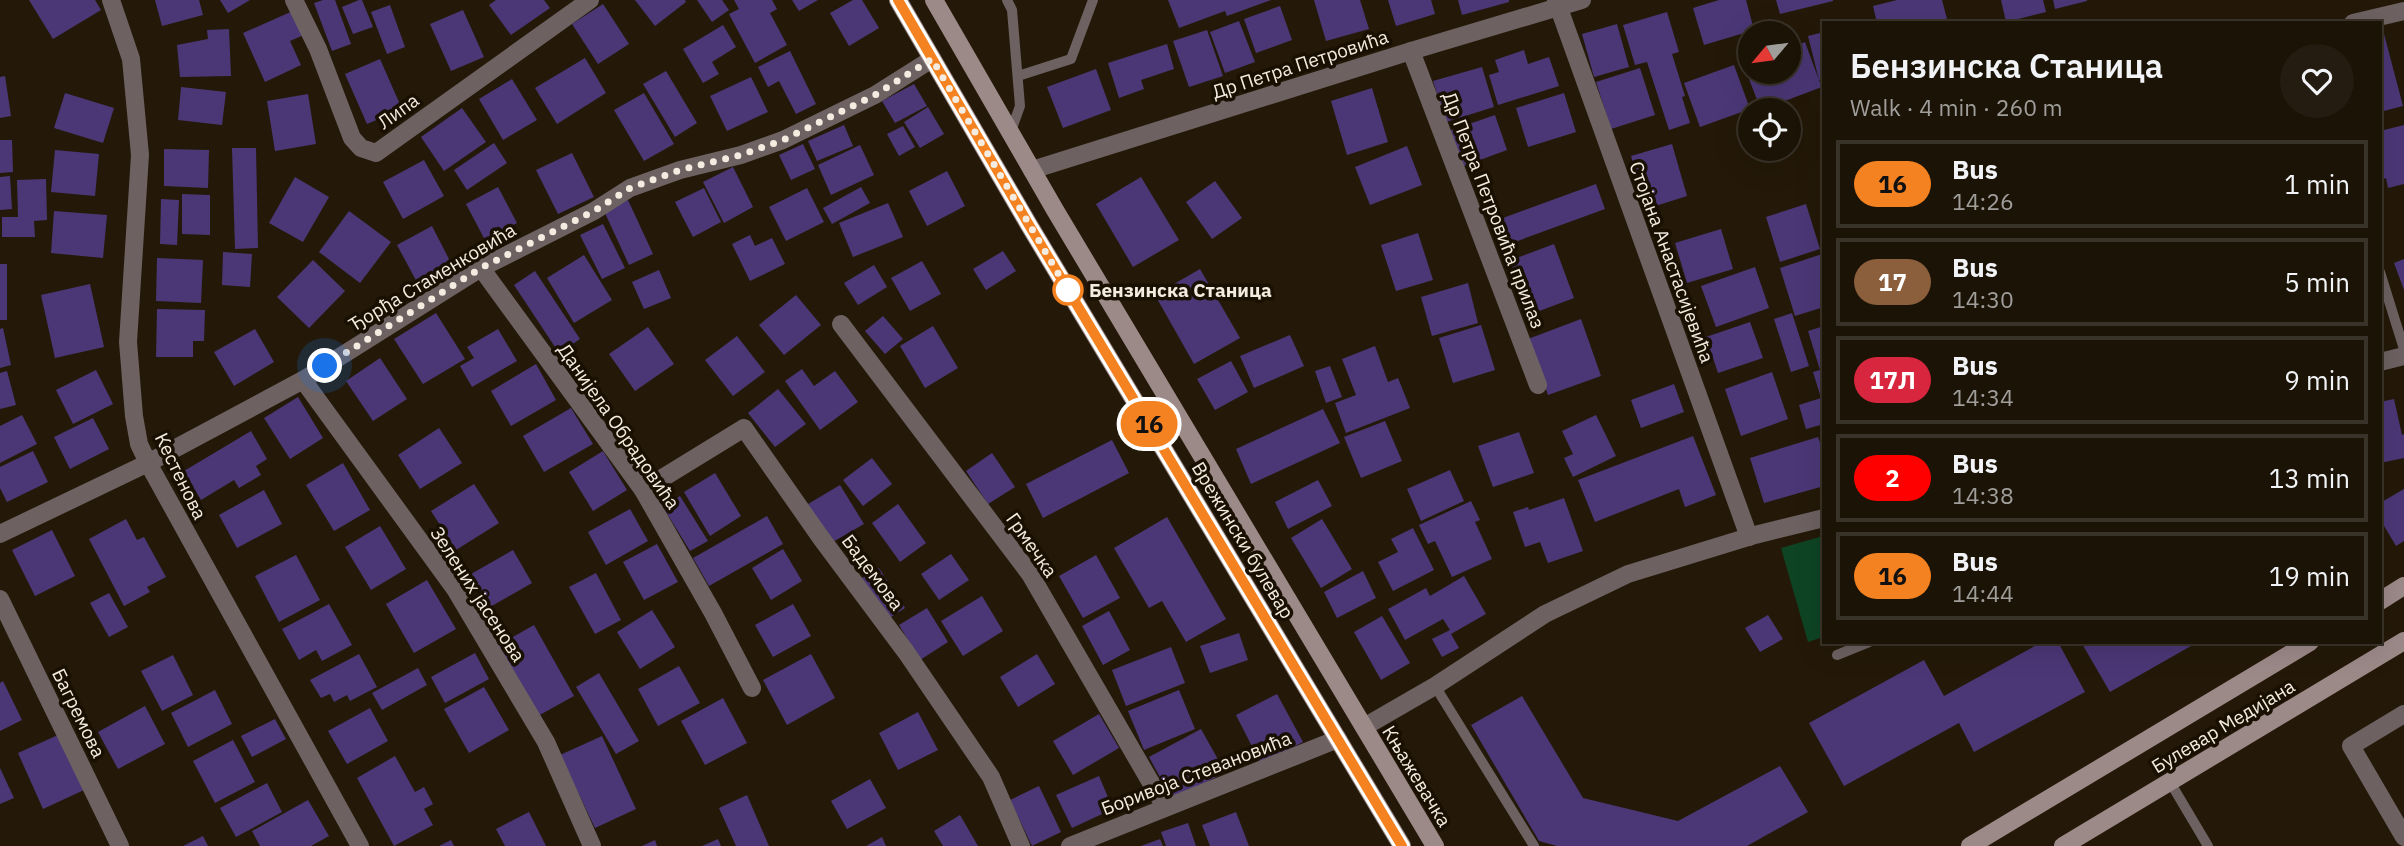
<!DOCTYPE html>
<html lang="en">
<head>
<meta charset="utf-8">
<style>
	body { margin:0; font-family:"IBM Plex Sans",sans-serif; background:#241c10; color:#f1f3f6; height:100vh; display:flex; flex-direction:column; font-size:26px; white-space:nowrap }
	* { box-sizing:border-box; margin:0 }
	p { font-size:23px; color:#a09e9b }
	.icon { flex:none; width:38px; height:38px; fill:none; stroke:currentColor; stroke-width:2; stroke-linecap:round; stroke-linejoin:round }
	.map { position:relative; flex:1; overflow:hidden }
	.sheet { position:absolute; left:1822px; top:21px; width:560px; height:623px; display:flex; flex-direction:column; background:#1b1306; border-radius:0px; box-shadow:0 7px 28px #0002,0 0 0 2px #393228 }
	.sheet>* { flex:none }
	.badge { padding:0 14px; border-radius:23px; font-size:24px; line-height:46px }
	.needle { width:46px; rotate:241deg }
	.controls { position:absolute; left:1738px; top:21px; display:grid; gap:14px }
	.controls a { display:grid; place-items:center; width:63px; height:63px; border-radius:50%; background:#1b1306; box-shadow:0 7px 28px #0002,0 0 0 2px #393228; font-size:35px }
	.you { position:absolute; width:35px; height:35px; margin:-18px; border:5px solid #fff; border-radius:50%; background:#1a73e8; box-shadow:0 0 0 10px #1a73e833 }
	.map>.badge { position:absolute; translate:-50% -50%; box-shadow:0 0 0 4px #fff }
	.round { display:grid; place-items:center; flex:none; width:74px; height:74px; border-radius:37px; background:#241c10 }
	.headline { display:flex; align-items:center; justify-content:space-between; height:119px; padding:0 28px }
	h1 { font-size:33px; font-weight:600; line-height:52px }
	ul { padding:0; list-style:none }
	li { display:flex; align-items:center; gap:21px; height:88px; margin:0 14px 10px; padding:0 14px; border:4px solid #393228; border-radius:0px }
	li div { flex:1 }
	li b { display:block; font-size:26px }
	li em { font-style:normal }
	li .badge { min-width:77px; font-weight:700; text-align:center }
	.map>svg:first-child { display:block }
	.green { fill:#0e4424 }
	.building { fill:#4b3776 }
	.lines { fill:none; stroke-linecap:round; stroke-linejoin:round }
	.lane { stroke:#6d6161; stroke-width:10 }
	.street { stroke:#6d6161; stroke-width:18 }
	.secondary { stroke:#9c8a89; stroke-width:18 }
	.line-casing { stroke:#fff; stroke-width:16 }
	.line { stroke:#f58220; stroke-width:10 }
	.walk { stroke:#f4ece1; stroke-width:7; stroke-dasharray:0 12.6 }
	.stop-dot { fill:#fff; stroke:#f58220; stroke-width:3.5 }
	.labels { text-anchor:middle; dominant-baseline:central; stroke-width:7; stroke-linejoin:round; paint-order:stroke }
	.street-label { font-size:19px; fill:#f4ece1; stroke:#1a1002 }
	.stop-label { font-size:19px; font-weight:bold; fill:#f4ece1; stroke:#1a1002; text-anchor:start }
</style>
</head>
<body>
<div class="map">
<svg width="2404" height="846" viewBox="0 0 2404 846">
	<rect width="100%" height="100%" fill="#241908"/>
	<path class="green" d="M1823 536V637L1808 642 1781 548Z"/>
	<g class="building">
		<path d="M29 0H95L101 10 53 39Z"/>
		<path d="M155 0H199L203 15 162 26Z"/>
		<path d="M220 0H250L228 13Z"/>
		<path d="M323 0H335L351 44 332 51 314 3Z"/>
		<path d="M359 0H362L373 27 353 34 342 7Z"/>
		<path d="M496 0H544L550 8 511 35 489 5Z"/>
		<path d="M635 0H685L686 2 655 26Z"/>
		<path d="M697 0H722L729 10 712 22Z"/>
		<path d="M734 0H772L777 9 770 13 787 45 755 63 729 14 739 9Z"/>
		<path d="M792 0H818L799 11Z"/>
		<path d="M853 0H862L879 28 849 46 830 13Z"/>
		<path d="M1168 0H1271L1227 16 1225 11 1179 28Z"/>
		<path d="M1314 0H1360L1369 29 1326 41Z"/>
		<path d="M1388 0H1431L1435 14 1396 26Z"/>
		<path d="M1458 0H1509V2L1462 15Z"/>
		<path d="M1719 0H1746L1754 30 1704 45 1693 8Z"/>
		<path d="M1776 0H1833V1L1780 14Z"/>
		<path d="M1897 0H1942L1948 23H1877L1873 6Z"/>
		<path d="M2001 0H2043L2046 12 2006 22Z"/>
		<path d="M2053 0H2087V1L2055 9Z"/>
		<path d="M603 4 629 44 598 64 572 24Z"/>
		<path d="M390 5 405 47 387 54 371 12Z"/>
		<path d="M1280 6 1292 40 1256 53 1244 19Z"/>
		<path d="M295 10 306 34 290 41 301 65 265 82 243 33Z"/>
		<path d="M463 10 484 57 451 71 430 24Z"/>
		<path d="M1667 12 1679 52 1672 54 1685 96 1682 97 1690 123 1669 130 1647 62 1635 65 1623 25Z"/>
		<path d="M1239 21 1255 62 1225 73 1210 32Z"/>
		<path d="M1617 24 1629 67 1594 77 1582 34Z"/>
		<path d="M723 25 736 47 712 62 719 74 703 83 683 49Z"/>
		<path d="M229 29 231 76 180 77 177 45 208 39 207 30Z"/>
		<path d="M1207 30 1223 76 1189 87 1173 41Z"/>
		<path d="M2383 30 2403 106 2380 112V31Z"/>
		<path d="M1824 32V78L1819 80 1822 87 1761 110 1744 66 1750 63V72H1788V49L1805 42 1819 80 1808 36Z"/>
		<path d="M1167 44 1174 69 1141 80 1144 89 1119 98 1108 63Z"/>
		<path d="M1524 50 1528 64 1549 57 1559 86 1498 105 1489 75 1499 72 1495 60Z"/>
		<path d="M790 51 816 104 796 114 779 81 768 87 758 67Z"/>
		<path d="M585 58 606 93 557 124 535 88Z"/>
		<path d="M380 59 402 109 367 124 345 74Z"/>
		<path d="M1734 65 1750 109 1700 127 1684 83Z"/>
		<path d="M1482 67 1494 107 1446 122 1433 81Z"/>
		<path d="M1640 68 1655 115 1611 129 1596 82Z"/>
		<path d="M1096 69 1111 110 1063 128 1047 87Z"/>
		<path d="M666 71 697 123 675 137 643 84Z"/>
		<path d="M5 76 11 116 0 118V77Z"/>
		<path d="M751 77 768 112 727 131 710 96Z"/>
		<path d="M512 79 537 120 503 140 479 99Z"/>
		<path d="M914 84 927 106 895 123 882 101Z"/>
		<path d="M181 87 226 92 222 125 178 120Z"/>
		<path d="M1372 88 1388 142 1347 155 1331 101Z"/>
		<path d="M65 93 114 108 103 143 54 128Z"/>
		<path d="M644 93 674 144 644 161 614 110Z"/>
		<path d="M1564 93 1576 132 1528 147 1516 108Z"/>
		<path d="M308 94 316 144 275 151 267 101Z"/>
		<path d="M928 107 944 134 920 148 904 122Z"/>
		<path d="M462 108 486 142 444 171 421 137Z"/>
		<path d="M1495 115 1507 150 1461 167 1449 131Z"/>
		<path d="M844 125 853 146 817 161 808 141Z"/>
		<path d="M2404 125V184L2388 188 2386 178 2380 180V131Z"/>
		<path d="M903 126 915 147 899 156 887 134Z"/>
		<path d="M0 140H12L13 172 0 173Z"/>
		<path d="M494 143 507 163 467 190 454 170Z"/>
		<path d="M803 144 815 169 791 180 779 155Z"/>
		<path d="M1672 144 1687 196 1646 209 1631 156Z"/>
		<path d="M860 145 874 175 831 195 818 165Z"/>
		<path d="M1407 146 1422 185 1370 205 1355 167Z"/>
		<path d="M232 148H256L258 248 235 249Z"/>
		<path d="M164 149 209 150 208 188 164 186Z"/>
		<path d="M55 150 99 154 95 196 51 192Z"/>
		<path d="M572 153 594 197 558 214 536 170Z"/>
		<path d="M424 160 444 196 403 219 383 182Z"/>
		<path d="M733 167 753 207 724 223 703 182Z"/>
		<path d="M947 171 965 206 927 226 909 191Z"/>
		<path d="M10 176 12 209 0 210V177Z"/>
		<path d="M295 177 329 197 303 242 269 223Z"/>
		<path d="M1141 177 1179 240 1133 267 1096 204Z"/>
		<path d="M46 179 47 220 34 221 35 237H2V217H18L17 180Z"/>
		<path d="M1215 181 1242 218 1212 239 1186 202Z"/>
		<path d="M1596 184 1605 209 1512 243 1503 218Z"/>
		<path d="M498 187 517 223 485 240 466 204Z"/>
		<path d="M861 187 870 203 832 224 823 208Z"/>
		<path d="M704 188 721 222 693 237 675 202Z"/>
		<path d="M807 188 824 222 786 241 769 207Z"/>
		<path d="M182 194 210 195V235L182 234Z"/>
		<path d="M161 199 179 200 177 245 160 244Z"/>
		<path d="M628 200 653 254 629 265 604 211Z"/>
		<path d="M888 203 903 237 853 257 839 223Z"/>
		<path d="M1806 204 1820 249 1780 262 1766 217Z"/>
		<path d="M54 211 107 215 103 258 51 253Z"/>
		<path d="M349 211 391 242 360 283 319 252Z"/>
		<path d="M603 224 625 268 602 279 580 235Z"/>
		<path d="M432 226 452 265 418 284 397 245Z"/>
		<path d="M1721 229 1733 269 1687 283 1675 243Z"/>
		<path d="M1418 233 1433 280 1396 291 1381 245Z"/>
		<path d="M750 235 755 246 772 238 785 264 750 281 732 244Z"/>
		<path d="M1554 244 1574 298 1526 316 1506 262Z"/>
		<path d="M1003 251 1016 271 986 290 973 269Z"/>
		<path d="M223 252 252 254 250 287 222 285Z"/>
		<path d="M1822 254 1824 307 1795 316 1780 268Z"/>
		<path d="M584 255 612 300 574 323 547 278Z"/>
		<path d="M157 258 203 260 201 303 156 301Z"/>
		<path d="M2404 259V290L2394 263Z"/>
		<path d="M313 260 345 291 309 328 277 297Z"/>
		<path d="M922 261 941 294 910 311 891 278Z"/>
		<rect x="0" y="264" width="7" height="56"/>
		<path d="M874 265 887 287 858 305 844 283Z"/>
		<path d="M1755 267 1769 308 1716 327 1701 286Z"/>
		<path d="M1200 269 1240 338 1194 364 1155 295Z"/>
		<path d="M659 270 671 298 644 309 632 282Z"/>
		<path d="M535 271 580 339 559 353 514 285Z"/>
		<path d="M1468 283 1478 323 1432 336 1421 297Z"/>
		<path d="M90 284 104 347 55 358 41 295Z"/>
		<path d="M796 295 821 325 784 355 759 325Z"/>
		<path d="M157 309 205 310 204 341H193V357H156Z"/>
		<path d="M436 313 465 359 423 384 394 339Z"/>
		<path d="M1792 313 1809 366 1791 372 1774 319Z"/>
		<path d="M883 316 903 339 885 354 865 331Z"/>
		<path d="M1581 319 1601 376 1548 395 1528 339Z"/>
		<path d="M1750 322 1763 358 1718 373 1706 337Z"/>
		<path d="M1481 325 1495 370 1453 383 1439 338Z"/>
		<path d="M933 326 958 368 925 388 900 346Z"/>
		<path d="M1824 326V424L1806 429 1799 405 1821 398 1813 372 1820 370 1808 331Z"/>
		<path d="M648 327 674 364 635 391 609 354Z"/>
		<path d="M3 328 11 365 0 368V329Z"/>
		<path d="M255 329 274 362 234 386 214 352Z"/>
		<path d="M498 329 517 361 472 387 460 366 474 358 467 347Z"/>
		<path d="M1290 335 1304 366 1254 388 1240 356Z"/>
		<path d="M737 336 765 372 733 396 705 360Z"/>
		<path d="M1375 346 1388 382 1398 378 1410 408 1346 433 1335 403 1356 395 1342 359Z"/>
		<path d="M380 358 407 399 373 421 346 381Z"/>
		<path d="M1231 361 1248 392 1215 410 1197 379Z"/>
		<path d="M536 364 556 400 511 426 491 391Z"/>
		<path d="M1330 366 1342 397 1326 403 1315 371Z"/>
		<path d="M802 369 814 386 835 371 858 402 820 430 785 381Z"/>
		<path d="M96 370 113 404 73 424 56 390Z"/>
		<path d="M7 371 16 405 0 409V373Z"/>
		<path d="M1772 372 1788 419 1741 436 1725 389Z"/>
		<path d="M1674 384 1684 412 1641 428 1631 400Z"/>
		<path d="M778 389 806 424 775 447 748 413Z"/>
		<path d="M298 397 323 438 290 459 264 418Z"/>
		<path d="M2394 399 2402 435 2404 434V458L2380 463V402Z"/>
		<path d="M571 408 593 444 544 472 523 436Z"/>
		<path d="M1323 409 1340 443 1251 484 1236 449Z"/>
		<path d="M22 415 37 444 0 463V426Z"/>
		<path d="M1596 415 1616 456 1573 477 1564 458 1573 454 1562 431Z"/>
		<path d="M93 418 109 449 70 469 54 437Z"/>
		<path d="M1385 421 1402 461 1361 478 1344 437Z"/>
		<path d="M439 428 462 463 420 489 398 455Z"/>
		<path d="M251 431 267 459 256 466 261 475 239 488 234 480 201 500 184 471Z"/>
		<path d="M1519 432 1534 473 1493 487 1478 446Z"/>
		<path d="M1693 436 1716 495 1685 507 1679 489 1595 522 1578 480Z"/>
		<path d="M1818 437 1824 454V486L1764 503 1750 458Z"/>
		<path d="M1112 440 1129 473 1043 518 1026 484Z"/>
		<path d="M33 451 48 482 7 502 0 488V467Z"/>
		<path d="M603 451 627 490 593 511 569 472Z"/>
		<path d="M992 453 1015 487 988 504 966 471Z"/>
		<path d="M872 458 892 484 863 506 843 480Z"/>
		<path d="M343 463 370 510 334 531 306 485Z"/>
		<path d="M1450 470 1464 501 1421 521 1407 489Z"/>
		<path d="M715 473 741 516 710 536 684 492Z"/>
		<path d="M1318 480 1332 506 1288 529 1275 502Z"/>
		<path d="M474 484 499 523 456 550 431 511Z"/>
		<path d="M840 485 864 524 831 543 808 504Z"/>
		<path d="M2404 489V541L2396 546 2380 519V503Z"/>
		<path d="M264 490 282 524 237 548 219 515Z"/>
		<path d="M680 496 708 541 690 551 663 507Z"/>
		<path d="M1564 498 1583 551 1548 563 1540 542 1525 547 1513 512 1528 507 1529 510Z"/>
		<path d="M1471 501 1480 520 1475 522 1492 559 1452 577 1435 541 1428 544 1419 525Z"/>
		<path d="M898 504 926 543 900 562 872 523Z"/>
		<path d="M630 509 648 541 606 565 588 532Z"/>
		<path d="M767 516 783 544 709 586 693 558Z"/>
		<path d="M1167 517 1226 619 1186 642 1162 601 1149 608 1114 548Z"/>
		<path d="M126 519 137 540 144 537 166 577 147 587 150 592 124 606 89 539Z"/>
		<path d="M1322 519 1352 569 1321 588 1291 538Z"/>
		<path d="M380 526 406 569 371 590 345 547Z"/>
		<path d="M1413 528 1434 570 1393 591 1378 562 1398 552 1391 539Z"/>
		<path d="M52 530 75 576 35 596 12 550Z"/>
		<path d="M657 544 678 582 644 600 623 562Z"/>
		<path d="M783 549 802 581 771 600 752 568Z"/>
		<path d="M513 550 532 583 490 607 471 574Z"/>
		<path d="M951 554 969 580 939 600 921 574Z"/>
		<path d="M296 555 320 600 279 622 255 576Z"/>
		<path d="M1096 555 1120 598 1083 618 1059 576Z"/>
		<path d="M879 568 905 608 888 619 862 578Z"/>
		<path d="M1363 571 1376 598 1337 618 1324 592Z"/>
		<path d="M596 573 621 620 595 634 569 587Z"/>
		<path d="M1464 576 1486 614 1451 634 1459 648 1442 657 1432 639 1450 630 1443 619 1405 640 1388 609 1426 588 1430 596Z"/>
		<path d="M427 580 456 629 414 653 386 604Z"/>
		<path d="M109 593 128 627 109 637 90 603Z"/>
		<path d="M982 596 1003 631 963 656 941 621Z"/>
		<path d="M329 604 352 645 322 661 316 650 299 660 282 629Z"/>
		<path d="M793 604 811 636 773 657 755 625Z"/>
		<path d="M927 608 948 642 920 660 899 625Z"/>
		<path d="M652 610 675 647 640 669 617 632Z"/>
		<path d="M1109 611 1130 650 1103 665 1082 626Z"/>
		<path d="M1768 615 1783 639 1760 652 1745 628Z"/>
		<path d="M1382 616 1410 663 1381 680 1354 632Z"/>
		<path d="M534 625 574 696 536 717 497 646Z"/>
		<path d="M1239 633 1248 660 1210 673 1200 646Z"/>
		<path d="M2042 642H2058L2085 692 1974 752 1959 723 1844 786 1809 723 1924 660 1944 696Z"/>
		<path d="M2081 642H2198L2110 692Z"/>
		<path d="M1171 647 1185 683 1126 706 1112 670Z"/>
		<path d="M475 653 489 679 445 703 431 677Z"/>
		<path d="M359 654 377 687 350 701 347 695 334 702 330 694 321 698 310 680Z"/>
		<path d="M811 654 835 698 787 725 763 680Z"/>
		<path d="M1037 654 1055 684 1018 707 1000 677Z"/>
		<path d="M173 655 193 695 162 711 141 671Z"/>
		<path d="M679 666 700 703 658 726 638 689Z"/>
		<path d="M418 668 427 685 382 710 372 693Z"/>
		<path d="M599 673 639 741 616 754 576 687Z"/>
		<path d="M3 681 22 720 0 731V683Z"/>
		<path d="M484 687 509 730 469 753 444 709Z"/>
		<path d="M215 690 232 724 188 747 171 713Z"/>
		<path d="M1179 690 1195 729 1144 750 1128 711Z"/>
		<path d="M1277 694 1303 742 1261 764 1236 715Z"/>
		<path d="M1522 696 1583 798 1678 821 1780 766 1808 812 1747 846H1557L1539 841 1471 725Z"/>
		<path d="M723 698 747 743 705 765 681 721Z"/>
		<path d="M145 706 165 744 118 769 98 732Z"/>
		<path d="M370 708 388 741 347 764 328 731Z"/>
		<path d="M918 712 938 750 898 770 879 733Z"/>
		<path d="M1099 714 1119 748 1073 775 1053 741Z"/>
		<path d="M275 719 286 739 252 757 241 736Z"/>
		<path d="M1201 729 1225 772 1173 801 1149 757Z"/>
		<path d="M58 735 84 790 43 809 18 753Z"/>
		<path d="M602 736 636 809 595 828 560 755Z"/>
		<path d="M233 740 255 782 215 803 193 761Z"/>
		<path d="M395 756 415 792 424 787 433 804 424 809 433 825 394 846 357 778Z"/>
		<path d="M0 768 14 798 0 804Z"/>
		<path d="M1099 776 1113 809 1072 828 1056 795Z"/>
		<path d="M870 779 886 808 847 829 831 801Z"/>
		<path d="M267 783 282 812 236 837 220 808Z"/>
		<path d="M1039 786 1061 832 1032 846 1010 800Z"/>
		<path d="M747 795 769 846H736L719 808Z"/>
		<path d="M308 800 329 836 311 846H260L252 831Z"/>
		<path d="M529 812 546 846H505L496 829Z"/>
		<path d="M1236 812 1249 846H1210L1202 825Z"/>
		<path d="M960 815 978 846H943L934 831Z"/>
		<path d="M1188 823 1196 846H1166L1161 832Z"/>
		<path d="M203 836 208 846H183Z"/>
		<path d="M882 837 886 846H866Z"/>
		<path d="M718 839 721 846H702Z"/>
		<path d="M1160 839 1163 846H1141Z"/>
		<path d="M451 840 454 846H439Z"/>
		<path d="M655 840 657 846H642Z"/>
	</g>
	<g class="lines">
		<g class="lane">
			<path d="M1007 0 1012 10 1020 106 1010 134"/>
			<path d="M1018 76 1071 59 1093 0"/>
			<path d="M2380 272 2404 349"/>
			<path d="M1837 655 1869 642"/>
			<path d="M1435 686 1534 846"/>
			<path d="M2170 782 2208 846"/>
		</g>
		<g class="street">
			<path d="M111 0 131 59 140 155 128 342 134 416 139 444 148 463 360 846"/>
			<path d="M294 0 318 49 352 138 361 148 376 153 590 0"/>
			<path d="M1556 0 1749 537"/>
			<path d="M2353 23 2404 11"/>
			<path d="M1411 51 1538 385"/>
			<path d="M1032 170 1411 51 1582 0"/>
			<path d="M481 268 643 490 713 613 752 688"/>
			<path d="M841 324 1030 574 1165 807"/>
			<path d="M2380 362 2404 356"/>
			<path d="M303 380 455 589 546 742 592 846"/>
			<path d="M643 490 744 428 821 538 906 652 991 777 1021 846"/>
			<path d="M0 534 148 463 303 380 481 268 594 211 630 188 680 170 741 155 783 140 875 95 932 59"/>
			<path d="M0 599 120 846"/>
			<path d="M2404 714 2351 746 2404 837"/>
			<path d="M1364 727 1435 686 1545 614 1628 574 1755 535 1824 518"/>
			<path d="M1070 846 1338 739"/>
		</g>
		<g class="secondary">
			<path d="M898 0 1029 225 1402 846"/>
			<path d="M934 0 1055 210 1435 846"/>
			<path d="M2380 601 2404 586"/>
			<path d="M1970 846 2310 642"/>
			<path d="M2063 846 2404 641"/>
		</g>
	</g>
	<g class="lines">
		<g class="line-casing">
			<path id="line" d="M898 0 1029 225 1402 846"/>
		</g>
		<use href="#line" class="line"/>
		<path class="walk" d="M325 366 481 268 594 211 630 188 680 170 741 155 783 140 875 95 932 59 1072 297 1068 290"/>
	</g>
	<circle class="stop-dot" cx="1068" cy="290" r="14"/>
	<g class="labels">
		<g class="street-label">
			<text transform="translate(1300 64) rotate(-18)">Др Петра Петровића</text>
			<text transform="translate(398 111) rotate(-36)">Липа</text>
			<text transform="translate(1494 210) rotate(69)">Др Петра Петровића прилаз</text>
			<text transform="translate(1672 262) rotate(70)">Стојана Анастасијевића</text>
			<text transform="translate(432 277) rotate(-31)">Ђорђа Стаменковића</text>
			<text transform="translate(619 426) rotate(55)">Данијела Обрадовића</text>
			<text transform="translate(181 476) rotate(64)">Кестенова</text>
			<text transform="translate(1243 540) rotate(59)">Врежински булевар</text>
			<text transform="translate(1032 545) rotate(55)">Грмечка</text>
			<text transform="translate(873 572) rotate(53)">Бадемова</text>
			<text transform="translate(478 594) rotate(57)">Зелених јасенова</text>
			<text transform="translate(79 713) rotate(64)">Багремова</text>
			<text transform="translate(2223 726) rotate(-31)">Булевар Медијана</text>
			<text transform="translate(1196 773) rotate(-21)">Боривоја Стевановића</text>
			<text transform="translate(1417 776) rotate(59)">Књажевачка</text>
		</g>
		<g class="stop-label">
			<text x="1089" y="290">Бензинска Станица</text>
		</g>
	</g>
</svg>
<div class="controls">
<a><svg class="needle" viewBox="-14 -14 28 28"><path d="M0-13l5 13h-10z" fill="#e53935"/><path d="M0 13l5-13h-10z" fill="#a09e9b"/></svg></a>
<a><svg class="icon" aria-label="locate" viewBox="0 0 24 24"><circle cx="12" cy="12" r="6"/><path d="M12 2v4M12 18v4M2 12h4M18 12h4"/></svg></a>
</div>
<div class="you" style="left:325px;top:366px"></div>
<b class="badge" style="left:1149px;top:424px;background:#f58220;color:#111">16</b>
<section class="sheet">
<div class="headline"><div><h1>Бензинска Станица</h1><p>Walk · 4 min · 260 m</p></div><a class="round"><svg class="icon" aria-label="heart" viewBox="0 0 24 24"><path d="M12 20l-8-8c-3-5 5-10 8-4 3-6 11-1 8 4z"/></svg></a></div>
<ul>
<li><span class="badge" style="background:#f58220;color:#111">16</span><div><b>Bus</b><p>14:26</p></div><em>1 min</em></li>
<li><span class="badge" style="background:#8b5e3c;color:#fff">17</span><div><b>Bus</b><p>14:30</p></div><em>5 min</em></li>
<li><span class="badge" style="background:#d7263d;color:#fff">17Л</span><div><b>Bus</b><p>14:34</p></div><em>9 min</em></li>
<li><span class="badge" style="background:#f00;color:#fff">2</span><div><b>Bus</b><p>14:38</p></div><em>13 min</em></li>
<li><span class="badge" style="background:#f58220;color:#111">16</span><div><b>Bus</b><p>14:44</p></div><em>19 min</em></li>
</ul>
</section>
</div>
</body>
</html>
